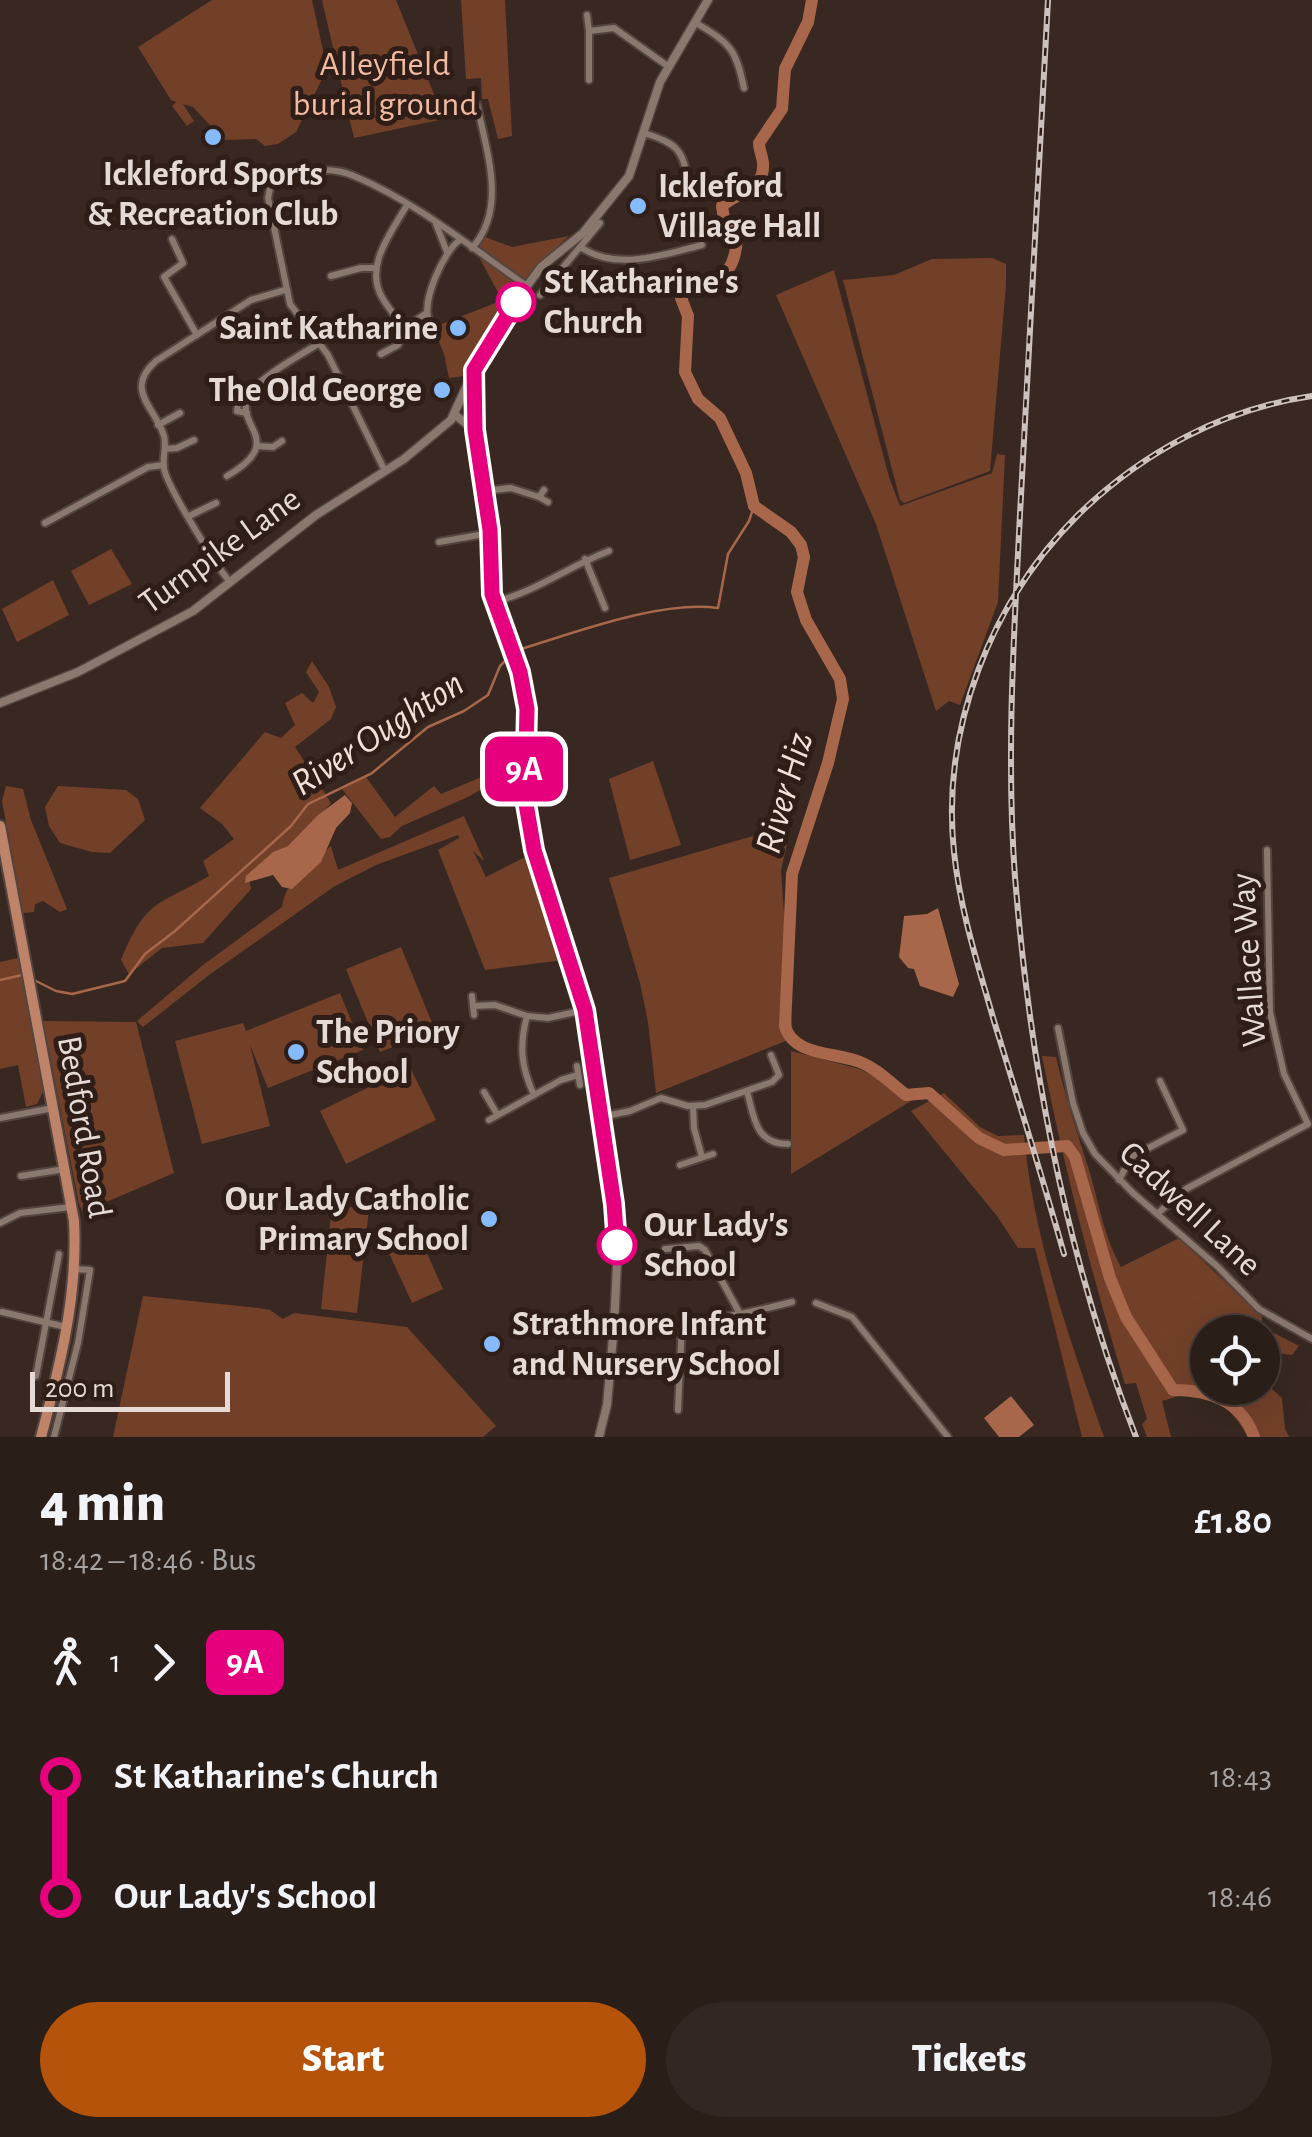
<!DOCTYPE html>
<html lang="en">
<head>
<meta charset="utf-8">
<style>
	body { margin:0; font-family:"Alegreya Sans",sans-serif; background:#322722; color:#f1f3f6; height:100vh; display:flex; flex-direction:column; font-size:38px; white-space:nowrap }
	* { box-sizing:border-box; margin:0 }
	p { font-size:32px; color:#a5a2a2 }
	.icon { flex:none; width:55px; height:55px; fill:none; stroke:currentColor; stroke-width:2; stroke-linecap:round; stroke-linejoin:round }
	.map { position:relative; height:1437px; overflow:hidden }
	.sheet { display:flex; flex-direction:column; background:#2a1e19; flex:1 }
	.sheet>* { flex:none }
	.badge { padding:0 20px; border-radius:15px; font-size:35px; line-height:65px }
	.buttons { position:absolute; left:1190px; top:1315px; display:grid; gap:20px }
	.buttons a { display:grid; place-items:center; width:90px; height:90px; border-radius:50%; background:#2a1e19; box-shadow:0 10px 40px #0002,0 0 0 2px #463c38; font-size:50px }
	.scale { position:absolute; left:30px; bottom:25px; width:200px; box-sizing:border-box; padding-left:10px; border:5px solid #e5dad6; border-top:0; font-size:28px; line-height:35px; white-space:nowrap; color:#e5dad6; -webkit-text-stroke:8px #2e1e17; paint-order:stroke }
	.map>.badge { position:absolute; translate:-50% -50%; box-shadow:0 0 0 5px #fff }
	.legs { display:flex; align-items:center; gap:15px; height:110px; padding:0 40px; font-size:32px }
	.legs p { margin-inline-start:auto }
	.overview { display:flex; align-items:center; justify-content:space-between; height:170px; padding:0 40px }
	h1 { font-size:55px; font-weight:800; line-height:75px }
	.primary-button { display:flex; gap:20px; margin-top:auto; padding:20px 40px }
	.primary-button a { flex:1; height:115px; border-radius:60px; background:#b45309; color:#fff; font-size:40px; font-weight:800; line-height:115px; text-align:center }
	.primary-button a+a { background:#322722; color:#f1f3f6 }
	ul { padding:0 40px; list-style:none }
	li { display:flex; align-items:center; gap:35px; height:120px; font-size:38px }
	li i { display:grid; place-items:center; width:15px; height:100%; margin:0 12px; background:currentColor }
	li i::after { content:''; width:25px; height:25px; margin:-12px; border:8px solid; border-radius:50%; background:#2a1e19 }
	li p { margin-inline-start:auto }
	li:first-child i { background:linear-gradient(#0000 50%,currentColor 0) }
	li:last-child i { background:linear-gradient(currentColor 50%,#0000 0) }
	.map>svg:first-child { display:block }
	.green { fill:#724029 }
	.water { fill:#a8674b }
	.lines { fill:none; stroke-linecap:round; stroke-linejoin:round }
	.stream { stroke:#a8674b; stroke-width:2.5 }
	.river { stroke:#a8674b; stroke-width:12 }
	.minor-casing { stroke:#52453f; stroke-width:10 }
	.tertiary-casing { stroke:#52453f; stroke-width:11 }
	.primary-casing { stroke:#52453f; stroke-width:14 }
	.minor { stroke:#8a776e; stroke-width:6 }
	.tertiary { stroke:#8a776e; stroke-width:8 }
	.primary { stroke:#bf8369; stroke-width:10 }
	.rail-casing { stroke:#cdc1bd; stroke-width:6 }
	.rail { stroke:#2e1e17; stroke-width:2.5; stroke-dasharray:8; stroke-linecap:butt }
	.line-1-casing { stroke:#fff; stroke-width:22 }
	.line-1 { stroke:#e6007e; stroke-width:15 }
	.poi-dot { fill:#86bbfb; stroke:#2e1e17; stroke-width:4 }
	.stop-1-dot { fill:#fff; stroke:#e6007e; stroke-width:5 }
	.labels { text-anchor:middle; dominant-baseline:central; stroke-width:10; stroke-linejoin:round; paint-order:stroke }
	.park-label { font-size:35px; fill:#f2baa2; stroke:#2e1e17 }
	.poi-label { font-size:35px; font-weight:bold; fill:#e5dad6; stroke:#2e1e17; text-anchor:start }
	.stop-label { font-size:35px; font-weight:bold; fill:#e5dad6; stroke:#2e1e17; text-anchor:start }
	.street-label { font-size:35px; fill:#e5dad6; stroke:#2e1e17 }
	.water-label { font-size:38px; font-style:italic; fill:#f3e0d7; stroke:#2e1e17 }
</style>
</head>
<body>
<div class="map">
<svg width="1312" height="1437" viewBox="0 0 1312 1437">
	<rect width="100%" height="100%" fill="#382821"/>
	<g class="green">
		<path d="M212 0H312L327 69 296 132 278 144 265 146 256 139 224 140 193 107 183 104 194 121 187 126 172 106 176 102 171 100 138 47Z"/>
		<path d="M322 0H396L444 119 354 138Z"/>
		<path d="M461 0H505L512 136 498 139 488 99H482L481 78 466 79Z"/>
		<path d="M569 236 541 262 507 309 479 257 477 248 485 237 512 247Z"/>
		<path d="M992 258 1006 264V285L990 471 904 503 900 500 843 280 894 275 932 259Z"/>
		<path d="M834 270 889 477 900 506 992 473 997 454 1005 455 998 602 960 705 949 701 936 711 876 524 776 295Z"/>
		<path d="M498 302 501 318 464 376 449 378 444 354 431 323 437 321 439 325Z"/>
		<path d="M111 549 132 584 89 605 71 571Z"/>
		<path d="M53 580 69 615 17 642 2 609Z"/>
		<path d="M312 661 329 687 336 707 331 719 295 747 331 803 299 841 249 879 251 889 203 943 162 948 129 974 121 960C147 898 156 907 209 876L203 861 234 839 222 824 200 808 265 732 281 738 295 725 285 703 302 693 313 703 319 692 306 672Z"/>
		<path d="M653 761 681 845 630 860 609 779Z"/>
		<path d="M510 765 512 770 470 796 402 826 390 837 381 839 342 789 366 777 395 817 434 786 441 794Z"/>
		<path d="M6 786 23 789 31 820 67 909 60 912 43 901 35 904 34 912 23 913 2 801Z"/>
		<path d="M58 786 126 790 138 799 145 820 110 853 92 852 60 843 49 826 45 807Z"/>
		<path d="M464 816 484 861 473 851 486 877 531 854 564 960 485 970 438 850 459 838 458 835 376 865 335 886 209 975 143 1027 137 1021 203 965 282 907C286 879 310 863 331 846L338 870Z"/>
		<path d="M791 825 781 871 793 1038 656 1093 648 1022 640 983 609 878Z"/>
		<path d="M401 947 435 1030 380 1052 346 969Z"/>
		<path d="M18 958 46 1086 37 1104 26 1107 18 1065 0 1069V962Z"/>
		<path d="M340 993 363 1050 268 1088 250 1045 270 1126 202 1144 175 1041 243 1023 246 1031Z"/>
		<path d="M43 1021 136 1022 174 1173 83 1212 79 1204Z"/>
		<path d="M791 1051 860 1069 916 1098 791 1174Z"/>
		<path d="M1042 1056 1056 1057C1065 1096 1077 1132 1089 1170 1099 1203 1104 1237 1121 1267L1179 1238 1262 1317V1327L1299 1346 1292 1355 1271 1352 1263 1373 1262 1332H1208V1388H1262L1263 1381 1282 1398 1285 1429 1289 1437H1248C1235 1413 1220 1401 1195 1391L1162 1401 1171 1437H1147L1142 1424 1147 1419 1136 1383 1125 1384C1092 1276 1064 1167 1042 1056Z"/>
		<path d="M410 1067 436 1120 346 1164 320 1111Z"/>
		<path d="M944 1093 980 1127 998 1136 1024 1135C1033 1238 1070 1340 1104 1437H1082L1035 1248H1018L997 1216 911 1111Z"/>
		<path d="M332 1205 369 1209 357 1313 321 1309Z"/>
		<path d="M420 1238 443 1289 412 1303 389 1253Z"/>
		<path d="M143 1296 258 1308 270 1310 283 1319 294 1313 407 1327 496 1426 483 1437H113Z"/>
	</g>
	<g class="water">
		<path d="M345 795 352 803 350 813 336 828 321 862 292 889 282 887 273 875 245 883 246 876 273 852 288 846 318 815Z"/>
		<path d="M938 908 959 984 953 997 920 986 914 969 908 968 899 957 904 916 927 914Z"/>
		<path d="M1011 1396 1034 1425 1019 1437H999L984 1418Z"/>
	</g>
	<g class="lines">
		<g class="stream">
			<path d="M518 650C574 633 660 600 718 608L728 554 749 521 754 506"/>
			<path d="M511 663 523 659"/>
			<path d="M0 980 22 975"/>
			<path d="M34 980 56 991 72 994 125 981 145 954 175 931 291 826 308 804 372 773 428 727 464 711 488 695 500 666 512 654"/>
		</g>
		<path class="river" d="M812 0 808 22 785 69 782 109 759 143C759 151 764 159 763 167 763 190 734 194 722 206L724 219 737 238C734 296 694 275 681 298L688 316 685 372 698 399 720 418 746 473 754 506 791 532 801 545 804 557 797 592 806 620 840 679 843 699 828 763 792 874 785 1026C793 1056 835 1052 860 1062 876 1068 892 1084 906 1095L929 1093 979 1138 1004 1150 1067 1146 1075 1157 1110 1278 1126 1317 1173 1390C1209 1390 1241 1400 1254 1437"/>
		<g class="minor-casing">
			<g id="minor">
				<path d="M587 15 589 31"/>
				<path d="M696 23C730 43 736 49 744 88"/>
				<path d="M589 80V31L614 28 669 67"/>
				<path d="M644 133C678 144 683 149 689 186"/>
				<path d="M225 206 235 222 270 209"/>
				<path d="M436 224 447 252"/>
				<path d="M172 239 183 263 164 277 197 335"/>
				<path d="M472 248C508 208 486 151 477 104"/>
				<path d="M582 248C617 271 663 255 702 245"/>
				<path d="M331 276 361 268H376"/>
				<path d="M540 295 600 223"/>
				<path d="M429 320C421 302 444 250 460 240"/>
				<path d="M412 323 425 314"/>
				<path d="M381 354 398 345 404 333C400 320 390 311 383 299 363 267 391 233 407 205"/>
				<path d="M247 413 237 411 239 394 250 393"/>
				<path d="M158 425 180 413"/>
				<path d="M257 446 273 447 282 441"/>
				<path d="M165 449 177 448 194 440"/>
				<path d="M385 471 328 355 290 304 268 198 271 184C290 169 332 166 354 176 416 202 472 248 527 286"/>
				<path d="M227 476C289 440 232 426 249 395 258 378 302 354 320 343"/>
				<path d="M544 490 539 497 548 502"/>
				<path d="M484 491 511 488 539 497"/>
				<path d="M189 516 216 503"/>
				<path d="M45 523 148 467 164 465"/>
				<path d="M439 542 490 533"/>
				<path d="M585 559 605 608"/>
				<path d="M230 582C217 567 166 485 164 468 162 457 167 447 164 436 156 408 123 390 156 361L251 300 285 290"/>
				<path d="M494 602C536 592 569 566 609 551"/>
				<path d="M472 996 474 1015"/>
				<path d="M473 1006 495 1005 527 1016"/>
				<path d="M1058 1028 1073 1103 1083 1133 1095 1154 1133 1193 1218 1267 1259 1309 1312 1339"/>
				<path d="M577 1066 580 1085"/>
				<path d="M578 1075 561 1080 534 1095C521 1067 519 1046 527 1016L548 1018 585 1010"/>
				<path d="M747 1091C754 1117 755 1144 788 1144"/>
				<path d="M484 1092 497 1114"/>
				<path d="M693 1106 694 1128 702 1157"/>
				<path d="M601 1117 630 1111 661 1098 688 1106 705 1105 772 1082 779 1075 771 1055"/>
				<path d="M0 1118 53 1108"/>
				<path d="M489 1120 534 1095"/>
				<path d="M680 1165 713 1154"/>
				<path d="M21 1176 65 1169"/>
				<path d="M1119 1180 1131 1157 1183 1130 1160 1081"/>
				<path d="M1157 1214 1186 1189 1308 1124 1284 1074 1270 1012 1267 850"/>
				<path d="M0 1223 20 1213 71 1207"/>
				<path d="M665 1249 699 1246 705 1250 740 1314"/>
				<path d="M816 1303 852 1317 948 1437"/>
				<path d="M2 1312 66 1327"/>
				<path d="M614 1326C675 1327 734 1317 792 1302"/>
				<path d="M36 1376 59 1254"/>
				<path d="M678 1410 682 1323"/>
				<path d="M54 1437 78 1343 90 1270 75 1269"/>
			</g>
		</g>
		<g class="tertiary-casing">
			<g id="tertiary">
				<path d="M474 370 475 430 489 530 493 594 520 671 527 709 525 798 535 850 585 1010 614 1204 617 1264 614 1326 607 1405 599 1437"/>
				<path d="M455 415 475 430"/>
				<path d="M0 703 78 672 193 611 316 515 404 459 451 420 474 370 527 286 541 267 583 233 629 176 660 82 708 0"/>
			</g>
		</g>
		<g class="primary-casing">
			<path id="primary" d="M0 826 74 1221C78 1295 60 1366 41 1437"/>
		</g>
		<use href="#minor" class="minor"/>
		<use href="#tertiary" class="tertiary"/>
		<use href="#primary" class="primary"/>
		<g class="rail-casing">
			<g id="rail">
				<path d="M1048 0C1039 171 1028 342 1020 514 1014 634 1006 756 1015 877 1030 1067 1067 1259 1136 1437"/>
				<path d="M1064 1254C1042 1176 1018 1099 994 1021 978 965 960 910 954 852 941 728 991 601 1079 514 1143 452 1223 409 1312 396"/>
			</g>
		</g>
		<use href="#rail" class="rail"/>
	</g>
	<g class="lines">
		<g class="line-1-casing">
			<path id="line-1" d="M516 302 474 370 475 430 490 530 492 594 520 672 527 709 525 798 534 850 585 1010 614 1204 617 1245"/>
		</g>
		<use href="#line-1" class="line-1"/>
	</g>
	<g class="poi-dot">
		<circle cx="213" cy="137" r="10"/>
		<circle cx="638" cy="206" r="10"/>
		<circle cx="458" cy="328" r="10"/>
		<circle cx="442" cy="390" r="10"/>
		<circle cx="296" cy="1052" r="10"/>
		<circle cx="489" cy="1219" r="10"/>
		<circle cx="492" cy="1344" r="10"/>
	</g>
	<g class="stop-1-dot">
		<circle cx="516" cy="302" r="18"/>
		<circle cx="617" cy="1245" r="18"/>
	</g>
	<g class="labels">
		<g class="park-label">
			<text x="385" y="64">Alleyfield<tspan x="385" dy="40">burial ground</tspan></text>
		</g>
		<g class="poi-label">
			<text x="213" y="174" text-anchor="middle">Ickleford Sports<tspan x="213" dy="40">&amp; Recreation Club</tspan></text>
			<text x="658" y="186">Ickleford<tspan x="658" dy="40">Village Hall</tspan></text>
			<text x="438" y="328" text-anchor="end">Saint Katharine</text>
			<text x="422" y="390" text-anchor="end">The Old George</text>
			<text x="316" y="1032">The Priory<tspan x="316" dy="40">School</tspan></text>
			<text x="469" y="1199" text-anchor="end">Our Lady Catholic<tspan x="469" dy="40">Primary School</tspan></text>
			<text x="512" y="1324">Strathmore Infant<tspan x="512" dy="40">and Nursery School</tspan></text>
		</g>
		<g class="stop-label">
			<text x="544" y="282">St Katharine's<tspan x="544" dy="40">Church</tspan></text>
			<text x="644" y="1225">Our Lady's<tspan x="644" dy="40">School</tspan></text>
		</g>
		<g class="street-label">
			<text transform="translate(220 551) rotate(-36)">Turnpike Lane</text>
			<text transform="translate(1249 960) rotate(-94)">Wallace Way</text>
			<text transform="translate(84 1127) rotate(80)">Bedford Road</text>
			<text transform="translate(1190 1209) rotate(43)">Cadwell Lane</text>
		</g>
		<g class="water-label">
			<text transform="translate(378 734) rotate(-33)">River Oughton</text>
			<text transform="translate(785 793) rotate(-74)">River Hiz</text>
		</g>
	</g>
</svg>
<div class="buttons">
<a><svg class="icon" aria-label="locate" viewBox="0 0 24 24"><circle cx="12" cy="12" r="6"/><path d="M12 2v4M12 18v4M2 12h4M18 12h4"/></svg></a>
</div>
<div class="scale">200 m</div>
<b class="badge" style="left:524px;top:769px;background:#e6007e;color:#fff">9A</b>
</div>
<section class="sheet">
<div class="overview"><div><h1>4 min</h1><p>18:42 – 18:46 · Bus</p></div><b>£1.80</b></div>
<div class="legs"><svg class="icon" aria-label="walk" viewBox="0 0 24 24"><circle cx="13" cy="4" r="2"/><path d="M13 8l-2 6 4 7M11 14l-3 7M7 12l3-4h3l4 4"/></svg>1<svg class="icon" aria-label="forward" viewBox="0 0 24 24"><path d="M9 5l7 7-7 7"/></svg><b class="badge" style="background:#e6007e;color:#fff">9A</b></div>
<ul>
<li><i style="color:#e6007e"></i><b>St Katharine's Church</b><p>18:43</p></li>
<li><i style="color:#e6007e"></i><b>Our Lady's School</b><p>18:46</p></li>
</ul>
<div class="primary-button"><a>Start</a><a>Tickets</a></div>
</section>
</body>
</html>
